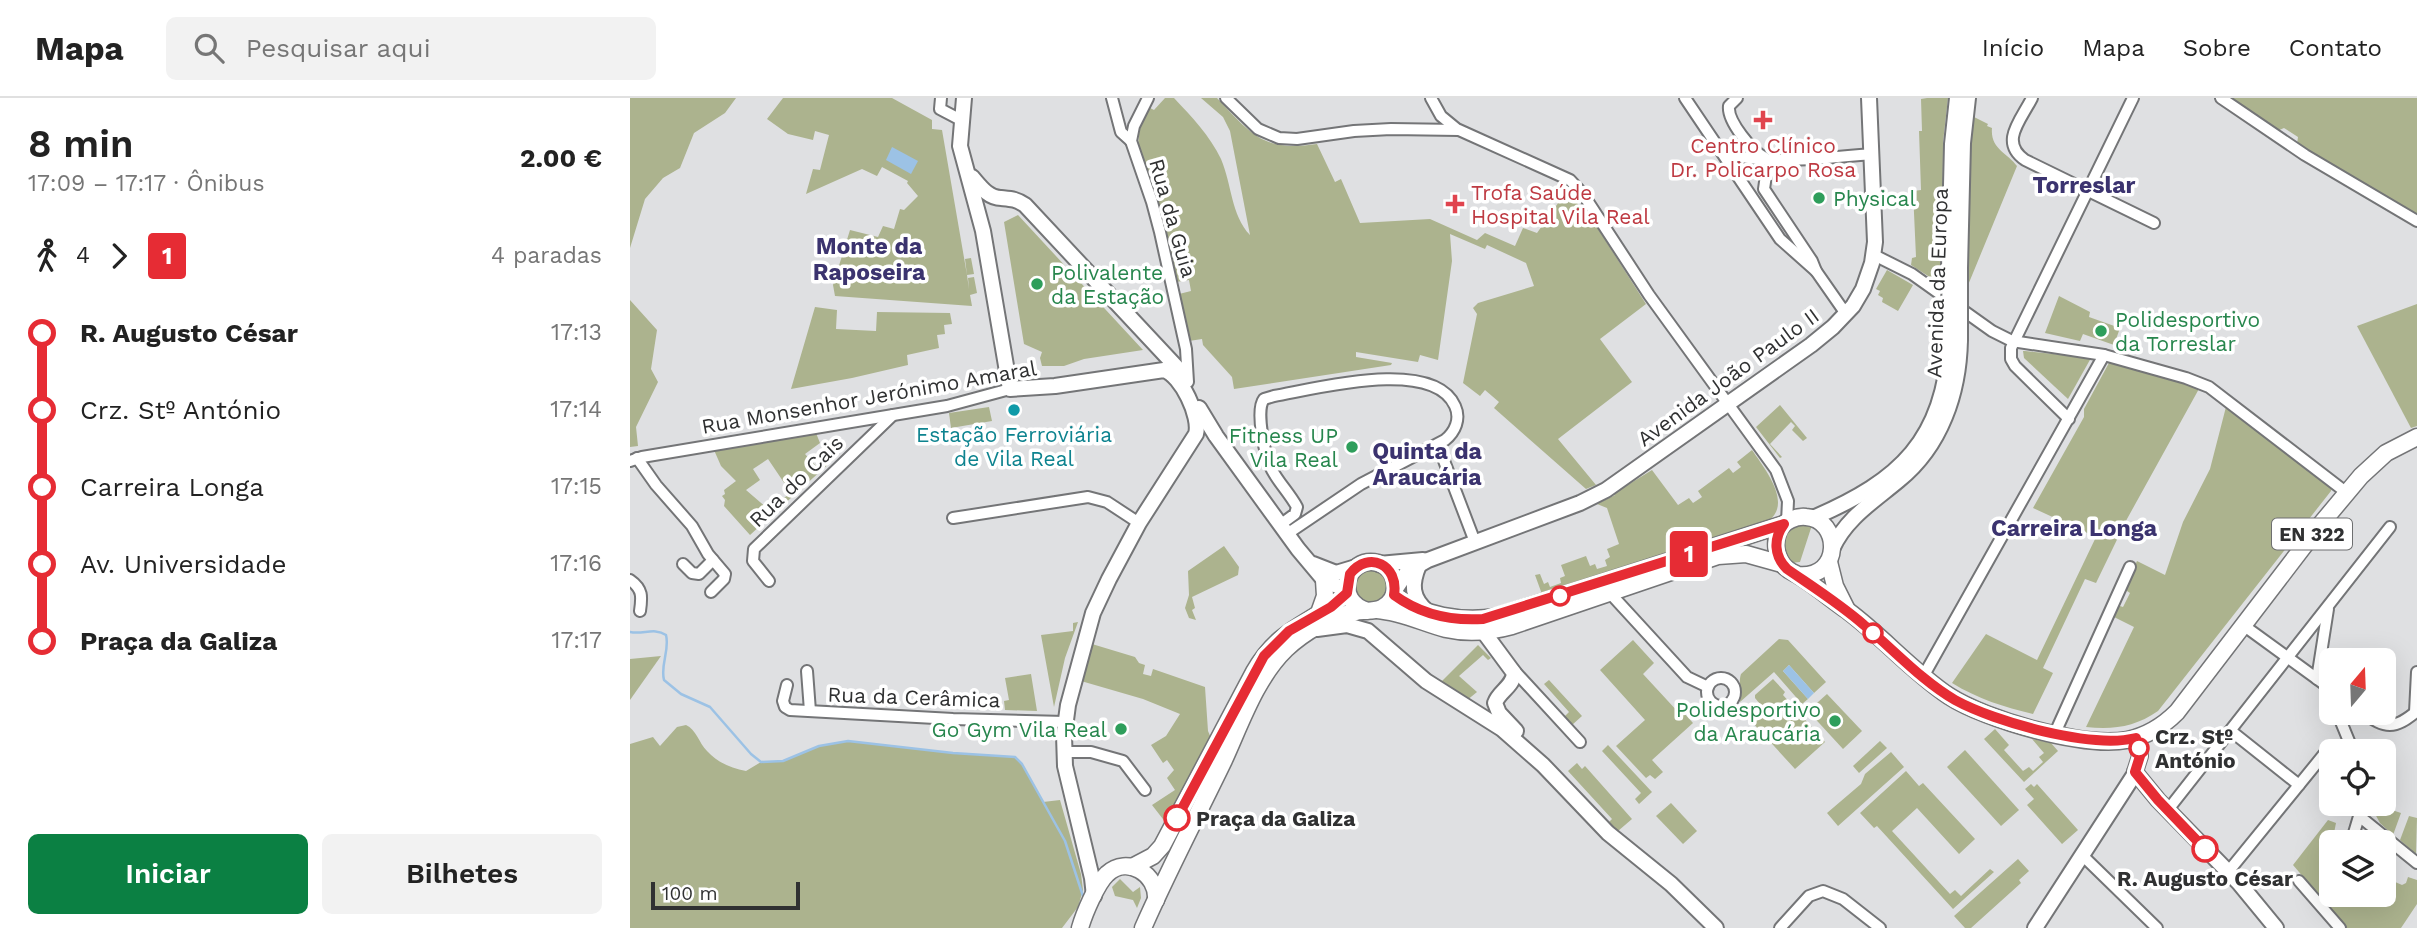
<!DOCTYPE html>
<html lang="pt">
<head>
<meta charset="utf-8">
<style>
	body { margin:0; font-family:"Work Sans",sans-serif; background:#f2f2f2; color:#222; height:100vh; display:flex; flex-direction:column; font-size:26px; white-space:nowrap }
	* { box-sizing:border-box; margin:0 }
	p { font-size:23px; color:#767676 }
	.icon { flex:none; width:38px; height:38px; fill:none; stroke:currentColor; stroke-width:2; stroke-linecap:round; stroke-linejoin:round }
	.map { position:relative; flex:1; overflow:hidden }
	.sheet { display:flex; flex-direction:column; background:#fff; width:630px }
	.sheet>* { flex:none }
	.badge { padding:0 14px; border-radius:5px; font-size:24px; line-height:46px }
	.needle { width:46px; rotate:19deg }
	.buttons { position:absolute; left:1689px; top:550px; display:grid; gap:14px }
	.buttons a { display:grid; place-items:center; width:77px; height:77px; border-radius:10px; background:#fff; box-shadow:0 7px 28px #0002; font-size:35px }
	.scale { position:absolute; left:21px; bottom:18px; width:149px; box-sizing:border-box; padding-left:7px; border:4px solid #303132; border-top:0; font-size:19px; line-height:24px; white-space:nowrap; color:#303132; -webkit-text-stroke:5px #fff; paint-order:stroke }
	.map>.badge { position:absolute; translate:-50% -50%; box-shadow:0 0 0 4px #fff }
	.legs { display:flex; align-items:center; gap:10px; height:77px; padding:0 28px; font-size:23px }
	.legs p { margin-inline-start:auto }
	.head { display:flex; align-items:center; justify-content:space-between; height:119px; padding:0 28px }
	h1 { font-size:38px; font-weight:600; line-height:52px }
	.primary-button { display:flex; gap:14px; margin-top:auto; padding:14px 28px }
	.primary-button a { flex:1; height:80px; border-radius:10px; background:#0b8043; color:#fff; font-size:28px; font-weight:600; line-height:80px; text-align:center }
	.primary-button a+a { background:#f2f2f2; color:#222 }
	ul { padding:0 28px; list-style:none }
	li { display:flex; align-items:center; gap:24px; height:77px; font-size:26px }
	li i { display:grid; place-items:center; width:10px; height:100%; margin:0 9px; background:currentColor }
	li i::after { content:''; width:18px; height:18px; margin:-9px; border:5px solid; border-radius:50%; background:#fff }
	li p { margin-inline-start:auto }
	li:first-child i { background:linear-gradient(#0000 50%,currentColor 0) }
	li:last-child i { background:linear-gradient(currentColor 50%,#0000 0) }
	header { display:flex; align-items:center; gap:42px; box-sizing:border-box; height:98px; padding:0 35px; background:#fff; border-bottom:2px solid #e0e0e0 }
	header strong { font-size:33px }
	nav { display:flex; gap:38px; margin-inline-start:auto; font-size:24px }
	.search { width:490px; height:63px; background:#f2f2f2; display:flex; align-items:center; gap:18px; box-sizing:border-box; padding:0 24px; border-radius:10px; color:#767676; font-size:26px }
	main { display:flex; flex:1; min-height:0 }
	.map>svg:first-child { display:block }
	.green { fill:#acb38e; fill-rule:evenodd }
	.water { fill:#9cc2e5 }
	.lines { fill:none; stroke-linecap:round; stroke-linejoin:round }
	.stream { stroke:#9cc2e5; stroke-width:2.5 }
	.street-casing { stroke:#747577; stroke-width:14 }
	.secondary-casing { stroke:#747577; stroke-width:18 }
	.primary-casing { stroke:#747577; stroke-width:19 }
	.street { stroke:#fff; stroke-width:10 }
	.secondary { stroke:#fff; stroke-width:14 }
	.primary { stroke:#fff; stroke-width:16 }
	.secondary-bridge-casing { stroke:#747577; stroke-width:18; stroke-linecap:butt }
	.secondary-bridge { stroke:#fff; stroke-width:14 }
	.line-1-casing { stroke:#fff; stroke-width:16 }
	.line-1 { stroke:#e62c34; stroke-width:10 }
	.health-dot { fill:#e0444e; stroke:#fff; stroke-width:2.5 }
	.leisure-dot { fill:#2e9e5b; stroke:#fff; stroke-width:2.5 }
	.culture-dot { fill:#0f9aa8; stroke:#fff; stroke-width:2.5 }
	.stop-1-dot { fill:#fff; stroke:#e62c34; stroke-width:3.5 }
	.labels { text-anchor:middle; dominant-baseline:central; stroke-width:7; stroke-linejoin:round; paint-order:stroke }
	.shield { fill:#fff; stroke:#6e6f70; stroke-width:2 }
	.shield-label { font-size:19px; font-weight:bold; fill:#303132 }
	.health-label { font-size:21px; fill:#be3a42; stroke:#fff }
	.leisure-label { font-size:21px; fill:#27864d; stroke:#fff; text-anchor:start }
	.street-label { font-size:21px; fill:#303132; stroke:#fff }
	.culture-label { font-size:21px; fill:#0d838f; stroke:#fff }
	.stop-label { font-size:21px; font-weight:bold; fill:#303132; stroke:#fff; text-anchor:start }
	.neighbourhood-label { font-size:23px; font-weight:bold; fill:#3b336f; stroke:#fff }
</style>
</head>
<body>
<header>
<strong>Mapa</strong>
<div class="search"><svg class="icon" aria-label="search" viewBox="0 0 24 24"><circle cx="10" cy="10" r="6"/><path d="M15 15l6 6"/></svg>Pesquisar aqui</div>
<nav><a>Início</a><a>Mapa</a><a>Sobre</a><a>Contato</a></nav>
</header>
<main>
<section class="sheet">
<div class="head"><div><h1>8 min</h1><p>17:09 – 17:17 · Ônibus</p></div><b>2.00 €</b></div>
<div class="legs"><svg class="icon" aria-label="walk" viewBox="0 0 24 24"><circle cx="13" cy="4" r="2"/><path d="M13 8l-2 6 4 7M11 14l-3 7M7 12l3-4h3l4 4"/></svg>4<svg class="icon" aria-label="forward" viewBox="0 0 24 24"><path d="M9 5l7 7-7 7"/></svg><b class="badge" style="background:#e62c34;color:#fff">1</b><p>4 paradas</p></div>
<ul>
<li><i style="color:#e62c34"></i><b>R. Augusto César</b><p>17:13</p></li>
<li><i style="color:#e62c34"></i><span>Crz. Stº António</span><p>17:14</p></li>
<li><i style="color:#e62c34"></i><span>Carreira Longa</span><p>17:15</p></li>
<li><i style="color:#e62c34"></i><span>Av. Universidade</span><p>17:16</p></li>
<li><i style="color:#e62c34"></i><b>Praça da Galiza</b><p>17:17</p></li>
</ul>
<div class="primary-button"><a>Iniciar</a><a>Bilhetes</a></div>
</section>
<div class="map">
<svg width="1787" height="830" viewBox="0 0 1787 830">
	<rect width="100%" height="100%" fill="#dfe0e2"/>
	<g class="green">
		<path d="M0 0H106L95 15 64 35 50 70 33 80 15 101 0 150Z"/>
		<path d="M153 0H262L302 22V31L312 32 337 177 335 161 341 160 344 176 337 177 339 191 338 180 344 179 347 195 340 197 342 208 205 198 203 187 220 132 248 139 253 128 264 131 270 111 274 112 288 98 277 85 278 83 252 69 247 78 232 71 176 96 183 71 190 72 199 37 185 33 183 42 158 36 137 21Z"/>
		<path d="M535 0H544C562 19 580 38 591 61 602 87 601 117 620 137L600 33 593 19 571 0H587C622 37 633 54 687 46L705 84 711 81 730 125 800 121 847 142 855 135 885 148 893 130 907 135 938 91 955 117 958 115 1016 206 970 241 1002 284 928 341 966 387 956 391 864 310 869 304 855 292 850 298 833 285 847 216 843 210 848 205 904 188 896 165 857 147 855 151 820 136 822 163 808 262 790 257 788 264 726 254V259L762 265 761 267 604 291 602 279 573 247 572 241 559 243 549 196 561 193 559 182 546 184 522 87 508 48 510 25 520 10 524 12Z"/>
		<path d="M1297 0H1318L1313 44 1312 187 1281 167 1282 160 1286 159 1283 93 1291 92 1289 33H1292L1291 1Z"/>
		<path d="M1597 0H1787V116L1667 46 1668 39 1654 30 1647 33Z"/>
		<path d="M1342 18 1358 26 1357 28 1362 30C1360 51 1378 55 1387 68L1336 192Z"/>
		<path d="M388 117 513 252 454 261 434 268H412L410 260 412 254 394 246 374 124Z"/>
		<path d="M1257 172 1283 187 1268 213 1252 204 1253 200 1248 197 1250 193 1246 191Z"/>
		<path d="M1429 198 1460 214 1459 219 1490 230 1484 247 1453 236 1450 243 1415 235Z"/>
		<path d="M0 202 27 232 21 271 28 284 6 329 8 348 0 349Z"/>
		<path d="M1787 206V328L1781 330 1727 228Z"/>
		<path d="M185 209 207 212 206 231 246 233 247 214 320 215 322 226 314 227 315 236 307 237 309 250 277 257 278 267 222 280 161 291Z"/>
		<path d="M1393 253H1395L1461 260 1438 301 1394 260Z"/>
		<path d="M1480 263 1570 289 1497 421 1466 485 1455 481 1413 570 1423 575 1403 616C1374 609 1348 601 1322 585L1356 536 1407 562 1466 439 1403 410 1454 319V311Z"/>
		<path d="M1597 305 1702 389 1701 393 1528 613C1505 629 1483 632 1456 629L1504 529 1482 518 1487 507 1493 509 1500 495 1494 491 1507 463 1535 477 1553 424 1580 371Z"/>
		<path d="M1150 307 1177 340 1173 343 1162 332 1165 328 1161 324 1140 346 1152 359 1150 360 1126 329Z"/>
		<path d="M359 309 362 323 321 330 319 315Z"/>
		<path d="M186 335 190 345 175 356 186 368 200 357 204 361 120 437 94 408 95 402 92 398 95 396 94 392 106 383 91 368 84 352ZM138 361 161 395 138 411 116 392 130 382 123 371Z"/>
		<path d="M1122 352C1135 371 1163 406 1138 423L913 499 905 477 910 476 914 486 918 484 920 489 931 485 930 480 935 478 931 467 956 458 960 468 965 466 967 471 977 468 975 462 980 459 977 451 989 446 977 410 967 406 985 397 983 396 1022 372 1048 407 1059 400 1063 405 1072 399 1068 393 1099 370 1103 375 1111 369 1107 364Z"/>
		<path d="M1169 426 1182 427 1170 464 1161 465 1153 456C1154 440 1154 433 1169 426Z"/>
		<path d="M594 448 609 469 608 477 562 499 565 510 562 512 566 522 559 520 555 510 559 497 558 473Z"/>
		<path d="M739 471C765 477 766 500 740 507L726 498C725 483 725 478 739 471Z"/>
		<path d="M448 524 435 560 424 609 411 537 443 533V525Z"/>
		<path d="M1149 541 1158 542 1196 584 1184 595 1159 567 1153 573 1178 601 1172 606 1144 574 1110 604C1112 594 1108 585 1111 576Z"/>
		<path d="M1003 542 1024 565 1013 576 1049 615 1052 613 1063 625 1022 662 1033 674 1025 681 1020 677 1016 680 986 648 1015 622 970 572Z"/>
		<path d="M462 546 505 559 509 565 515 567 513 576 521 578 523 571 575 589 578 633 581 640 536 725 522 707 545 692 537 680 544 672 537 662 533 665 521 647 536 638 550 616 513 601 451 583Z"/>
		<path d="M848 547 861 560 858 562 853 557 829 578 847 594 836 603 807 588Z"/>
		<path d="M31 558 0 602V561Z"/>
		<path d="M401 576 407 613 375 612 374 603 379 602 375 580Z"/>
		<path d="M1143 581 1155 594 1153 597 1195 644 1165 671 1122 624 1135 612 1125 600V597Z"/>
		<path d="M919 582 952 618 942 627 934 619 939 614 914 586Z"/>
		<path d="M1197 596 1232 633 1213 651 1178 613Z"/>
		<path d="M56 627C66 631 69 645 77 653 88 665 101 670 116 673L131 664 153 663 189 648 218 643 323 655 385 659 392 666 413 704 430 702 451 776 453 792 448 809 432 830H0V646L23 639 30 648 47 629Z"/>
		<path d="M1365 631 1379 647 1374 652 1393 673 1399 669 1403 673 1413 664 1409 659 1414 655 1402 641 1421 645 1428 653 1394 684 1354 641Z"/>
		<path d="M1250 643 1257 650 1229 675 1223 668Z"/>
		<path d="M978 647 1022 694 1009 706 1005 701 1011 695 972 653Z"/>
		<path d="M1335 652 1389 712 1371 728 1317 669Z"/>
		<path d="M1261 654 1274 669 1208 728 1197 715 1231 686 1235 676Z"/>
		<path d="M947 665 952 671 955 668 1002 721 988 733 982 731 977 726 982 721 938 673Z"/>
		<path d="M1276 673 1289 688 1293 685 1345 741 1329 756 1287 710 1262 733 1320 796 1325 792 1331 798 1360 771 1364 774 1323 811 1247 728 1244 730 1230 715Z"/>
		<path d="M1401 686 1404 689 1407 686 1448 732 1432 746 1397 707 1404 701 1395 691Z"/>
		<path d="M1754 702 1762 712 1771 715 1763 737 1750 725 1739 705H1754Z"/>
		<path d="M1041 705 1067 733 1053 746 1026 718Z"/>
		<path d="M1779 718 1787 720 1786 756 1770 742Z"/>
		<path d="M1698 722 1706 725 1704 735 1732 744H1701V796H1754V779L1772 787 1776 785 1778 779 1787 782V806L1771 830H1717L1663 767Z"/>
		<path d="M1388 761 1399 773 1389 782 1391 785 1341 830H1335L1324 818Z"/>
		<path d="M490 781 503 794 510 789 511 800 507 810 503 802 485 798 482 789Z"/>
	</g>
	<g class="water">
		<path d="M262 49 288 63 281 76 256 62Z"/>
		<path d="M1159 567 1184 595 1178 601 1153 573Z"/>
	</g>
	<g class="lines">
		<path class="stream" d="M0 534C13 537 24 529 36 537 40 552 30 567 34 582L51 596 80 609 121 656 131 664 153 663 189 648 218 643 323 655 385 659 392 666 435 743 453 798"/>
		<g class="street-casing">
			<g id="street">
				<path d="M311 0 310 11 331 22"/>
				<path d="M482 0 491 34 501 43"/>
				<path d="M518 0 504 28 501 43 522 104 530 134 556 251 558 284"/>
				<path d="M596 0 628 31 649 40 667 41 724 33 761 31 829 32 940 82 953 96 1019 197 1146 372 1158 403 1157 424"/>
				<path d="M801 0 811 18 828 32"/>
				<path d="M1055 0 1150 141 1186 173"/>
				<path d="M1107 0 1099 8C1097 23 1122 53 1135 60"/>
				<path d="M1402 0C1391 22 1369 44 1395 62L1524 125"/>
				<path d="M1591 0 1675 57 1787 123"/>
				<path d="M1092 52C1118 70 1208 59 1241 56"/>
				<path d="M1158 61 1136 77 1134 91 1182 163 1186 173 1216 216"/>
				<path d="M1244 157 1282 176 1362 233 1382 243 1474 257 1556 280 1579 289 1717 395"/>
				<path d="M1439 321 1385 268 1381 261V250L1503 0"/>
				<path d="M808 347 845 444"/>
				<path d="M7 360 26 387 62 428 78 456 95 476 94 481 81 494"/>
				<path d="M0 363 12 359 317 308 380 291"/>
				<path d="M323 420 458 399 477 404 509 425"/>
				<path d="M650 427 665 416 667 409C660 396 649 385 642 372 635 359 625 312 634 301L644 298C685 291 803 259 825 308 831 321 825 334 815 342L731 386 657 436"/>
				<path d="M53 466 62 475 69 476 83 462"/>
				<path d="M0 482C13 491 12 499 10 513"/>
				<path d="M139 483 123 463 124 451 263 317"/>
				<path d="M979 494 1057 579 1078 589"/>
				<path d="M1613 527 1701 591"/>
				<path d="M881 569 950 644"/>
				<path d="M177 573 180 613"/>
				<path d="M1294 577 1474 257"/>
				<circle cx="1091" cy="594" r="14"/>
				<path d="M1687 581 1698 511"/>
				<path d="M157 587 153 603 155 609 160 612 323 621 435 624"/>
				<path d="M1707 614 1723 653"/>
				<path d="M1732 614C1756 631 1764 632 1787 613"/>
				<path d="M1785 614 1787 574"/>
				<path d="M1601 633 1669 687"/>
				<path d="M1425 635 1500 469"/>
				<path d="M434 654H461L493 663 515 692"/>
				<path d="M1537 713 1760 429"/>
				<path d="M1729 718 1787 765"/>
				<path d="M1724 735 1733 705"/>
				<path d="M1452 757 1527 830"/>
				<path d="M1598 774 1695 655"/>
				<path d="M1669 783 1710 830"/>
				<path d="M1150 830 1179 798 1193 793 1213 801 1250 830"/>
			</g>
		</g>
		<g class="secondary-casing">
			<g id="secondary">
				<path d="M334 0 330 48 353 133 380 291 425 288 534 272C551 277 571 319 566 336L509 425 479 481 463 515 438 607 434 637 435 668 462 780 464 798"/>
				<path d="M342 79C350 88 358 100 371 100 381 101 386 101 395 107L553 276"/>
				<path d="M1319 170 1322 46 1327 0"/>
				<path d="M1330 170 1333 45 1338 0"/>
				<path d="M569 310 586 338 668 451 694 482 707 488 716 490"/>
				<path d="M1183 420C1271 382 1313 343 1320 243"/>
				<path d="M1202 451C1216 420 1244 403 1269 382 1311 348 1329 295 1330 242"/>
				<path d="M683 466 706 475 726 469"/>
				<path d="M749 466 793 462"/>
				<path d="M789 467C781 486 781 500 798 514"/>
				<path d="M765 492 777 474 798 462 950 405 976 392 1181 247 1203 229 1223 208 1233 191 1242 165 1245 144 1239 0"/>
				<path d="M687 531 717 527 738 533 796 583 872 631 913 667 978 735 1041 786 1086 830"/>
				<path d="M853 533 884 575C883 589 869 593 865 605L869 615 886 633"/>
				<path d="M1505 674 1528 702 1609 785 1646 830"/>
				<path d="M1405 830 1504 677 1510 658 1505 640"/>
			</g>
		</g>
		<g class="primary-casing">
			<g id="primary">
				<path d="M1199 464 1205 488 1216 510"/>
				<path d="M1168 477C1213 481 1211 421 1176 419 1166 418 1154 423 1149 432 1144 444 1146 457 1153 467 1158 473 1165 475 1171 479 1187 489 1202 502 1218 513 1253 539 1283 574 1319 598 1356 622 1454 650 1497 642 1517 638 1533 628 1547 614L1690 427 1731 378 1756 355 1787 339"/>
				<path d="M764 497C793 518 831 524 866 519L1154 426"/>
				<path d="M747 512C772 514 793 525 816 531 838 536 860 534 882 528L1088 458 1116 456 1152 466"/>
				<path d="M689 515 695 498 694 482"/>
				<path d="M502 769 523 758 532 748 624 574C650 528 681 527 717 495"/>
				<path d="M450 830C454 816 467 785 477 776 497 757 528 776 526 802"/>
				<path d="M513 830C538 773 567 718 594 662 611 625 626 580 656 551 673 535 702 517 726 514 734 512 744 514 752 510 771 500 769 471 748 465 716 457 703 504 738 513"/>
			</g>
		</g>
		<use href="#street" class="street"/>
		<use href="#secondary" class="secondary"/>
		<use href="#primary" class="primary"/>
		<g class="secondary-bridge-casing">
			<g id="secondary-bridge">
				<path d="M1319 170 1320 243"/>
				<path d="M1330 170V242"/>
			</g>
		</g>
		<use href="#secondary-bridge" class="secondary-bridge"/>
	</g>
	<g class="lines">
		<g class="line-1-casing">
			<path id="line-1" d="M547 720 634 558 659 533 701 509 717 495 720 476C739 452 769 467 764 497 790 516 822 523 853 521L1154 426C1143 441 1144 458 1157 471 1183 489 1210 506 1234 527 1264 552 1292 583 1325 602 1365 624 1461 651 1506 640L1510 658 1505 674 1528 702 1575 751"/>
		</g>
		<use href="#line-1" class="line-1"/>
	</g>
	<g class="health-dot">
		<path d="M1129.5 11.5h7v7h7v7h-7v7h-7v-7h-7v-7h7z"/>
		<path d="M821.5 95.5h7v7h7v7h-7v7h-7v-7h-7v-7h7z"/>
	</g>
	<g class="leisure-dot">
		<circle cx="1189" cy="100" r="7"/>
		<circle cx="407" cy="186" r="7"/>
		<circle cx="1471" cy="233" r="7"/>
		<circle cx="722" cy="349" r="7"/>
		<circle cx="1205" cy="623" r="7"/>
		<circle cx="491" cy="631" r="7"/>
	</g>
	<circle class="culture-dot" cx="384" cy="312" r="7"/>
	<g class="stop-1-dot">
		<circle cx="930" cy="498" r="9"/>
		<circle cx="1243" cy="535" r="9"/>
		<circle cx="1509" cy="650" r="9"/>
		<circle cx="547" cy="720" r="12"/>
		<circle cx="1575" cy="751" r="12"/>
	</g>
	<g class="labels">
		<rect class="shield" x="1642" y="420.5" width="80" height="31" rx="5"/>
		<g class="shield-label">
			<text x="1682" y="436">EN 322</text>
		</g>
		<g class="health-label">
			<text x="1133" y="47">Centro Clínico<tspan x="1133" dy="24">Dr. Policarpo Rosa</tspan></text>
			<text x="841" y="94" text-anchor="start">Trofa Saúde<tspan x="841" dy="24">Hospital Vila Real</tspan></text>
		</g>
		<g class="leisure-label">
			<text x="1203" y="100">Physical</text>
			<text x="421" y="174">Polivalente<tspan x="421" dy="24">da Estação</tspan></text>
			<text x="1485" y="221">Polidesportivo<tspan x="1485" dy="24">da Torreslar</tspan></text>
			<text x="708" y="337" text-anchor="end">Fitness UP<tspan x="708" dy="24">Vila Real</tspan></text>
			<text x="1191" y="611" text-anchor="end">Polidesportivo<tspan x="1191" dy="24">da Araucária</tspan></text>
			<text x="477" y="631" text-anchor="end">Go Gym Vila Real</text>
		</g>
		<g class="street-label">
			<text transform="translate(543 120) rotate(74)">Rua da Guia</text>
			<text transform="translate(1307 185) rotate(-88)">Avenida da Europa</text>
			<text transform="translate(1098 279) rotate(-36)">Avenida João Paulo II</text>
			<text transform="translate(239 299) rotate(-10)">Rua Monsenhor Jerónimo Amaral</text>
			<text transform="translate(166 383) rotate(-44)">Rua do Cais</text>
			<text transform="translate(284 599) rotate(2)">Rua da Cerâmica</text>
		</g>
		<g class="culture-label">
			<text x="384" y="336">Estação Ferroviária<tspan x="384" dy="24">de Vila Real</tspan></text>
		</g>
		<g class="stop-label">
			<text x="1525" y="638">Crz. Stº<tspan x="1525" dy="24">António</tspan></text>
			<text x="566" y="720">Praça da Galiza</text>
			<text x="1575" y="780" text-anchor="middle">R. Augusto César</text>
		</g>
		<g class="neighbourhood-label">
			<text x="1454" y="87">Torreslar</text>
			<text x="239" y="148">Monte da<tspan x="239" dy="26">Raposeira</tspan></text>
			<text x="797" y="353">Quinta da<tspan x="797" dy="26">Araucária</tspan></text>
			<text x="1444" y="430">Carreira Longa</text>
		</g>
	</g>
</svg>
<div class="buttons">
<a><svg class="needle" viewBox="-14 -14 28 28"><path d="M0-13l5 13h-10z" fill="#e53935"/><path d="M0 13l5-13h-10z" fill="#767676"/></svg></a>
<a><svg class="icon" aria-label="locate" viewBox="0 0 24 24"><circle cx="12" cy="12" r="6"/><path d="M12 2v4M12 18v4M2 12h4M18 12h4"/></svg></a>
<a><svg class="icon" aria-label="layers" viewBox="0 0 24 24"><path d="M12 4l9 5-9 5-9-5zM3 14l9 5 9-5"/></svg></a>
</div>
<div class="scale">100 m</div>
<b class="badge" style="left:1059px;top:456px;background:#e62c34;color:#fff">1</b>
</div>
</main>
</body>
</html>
